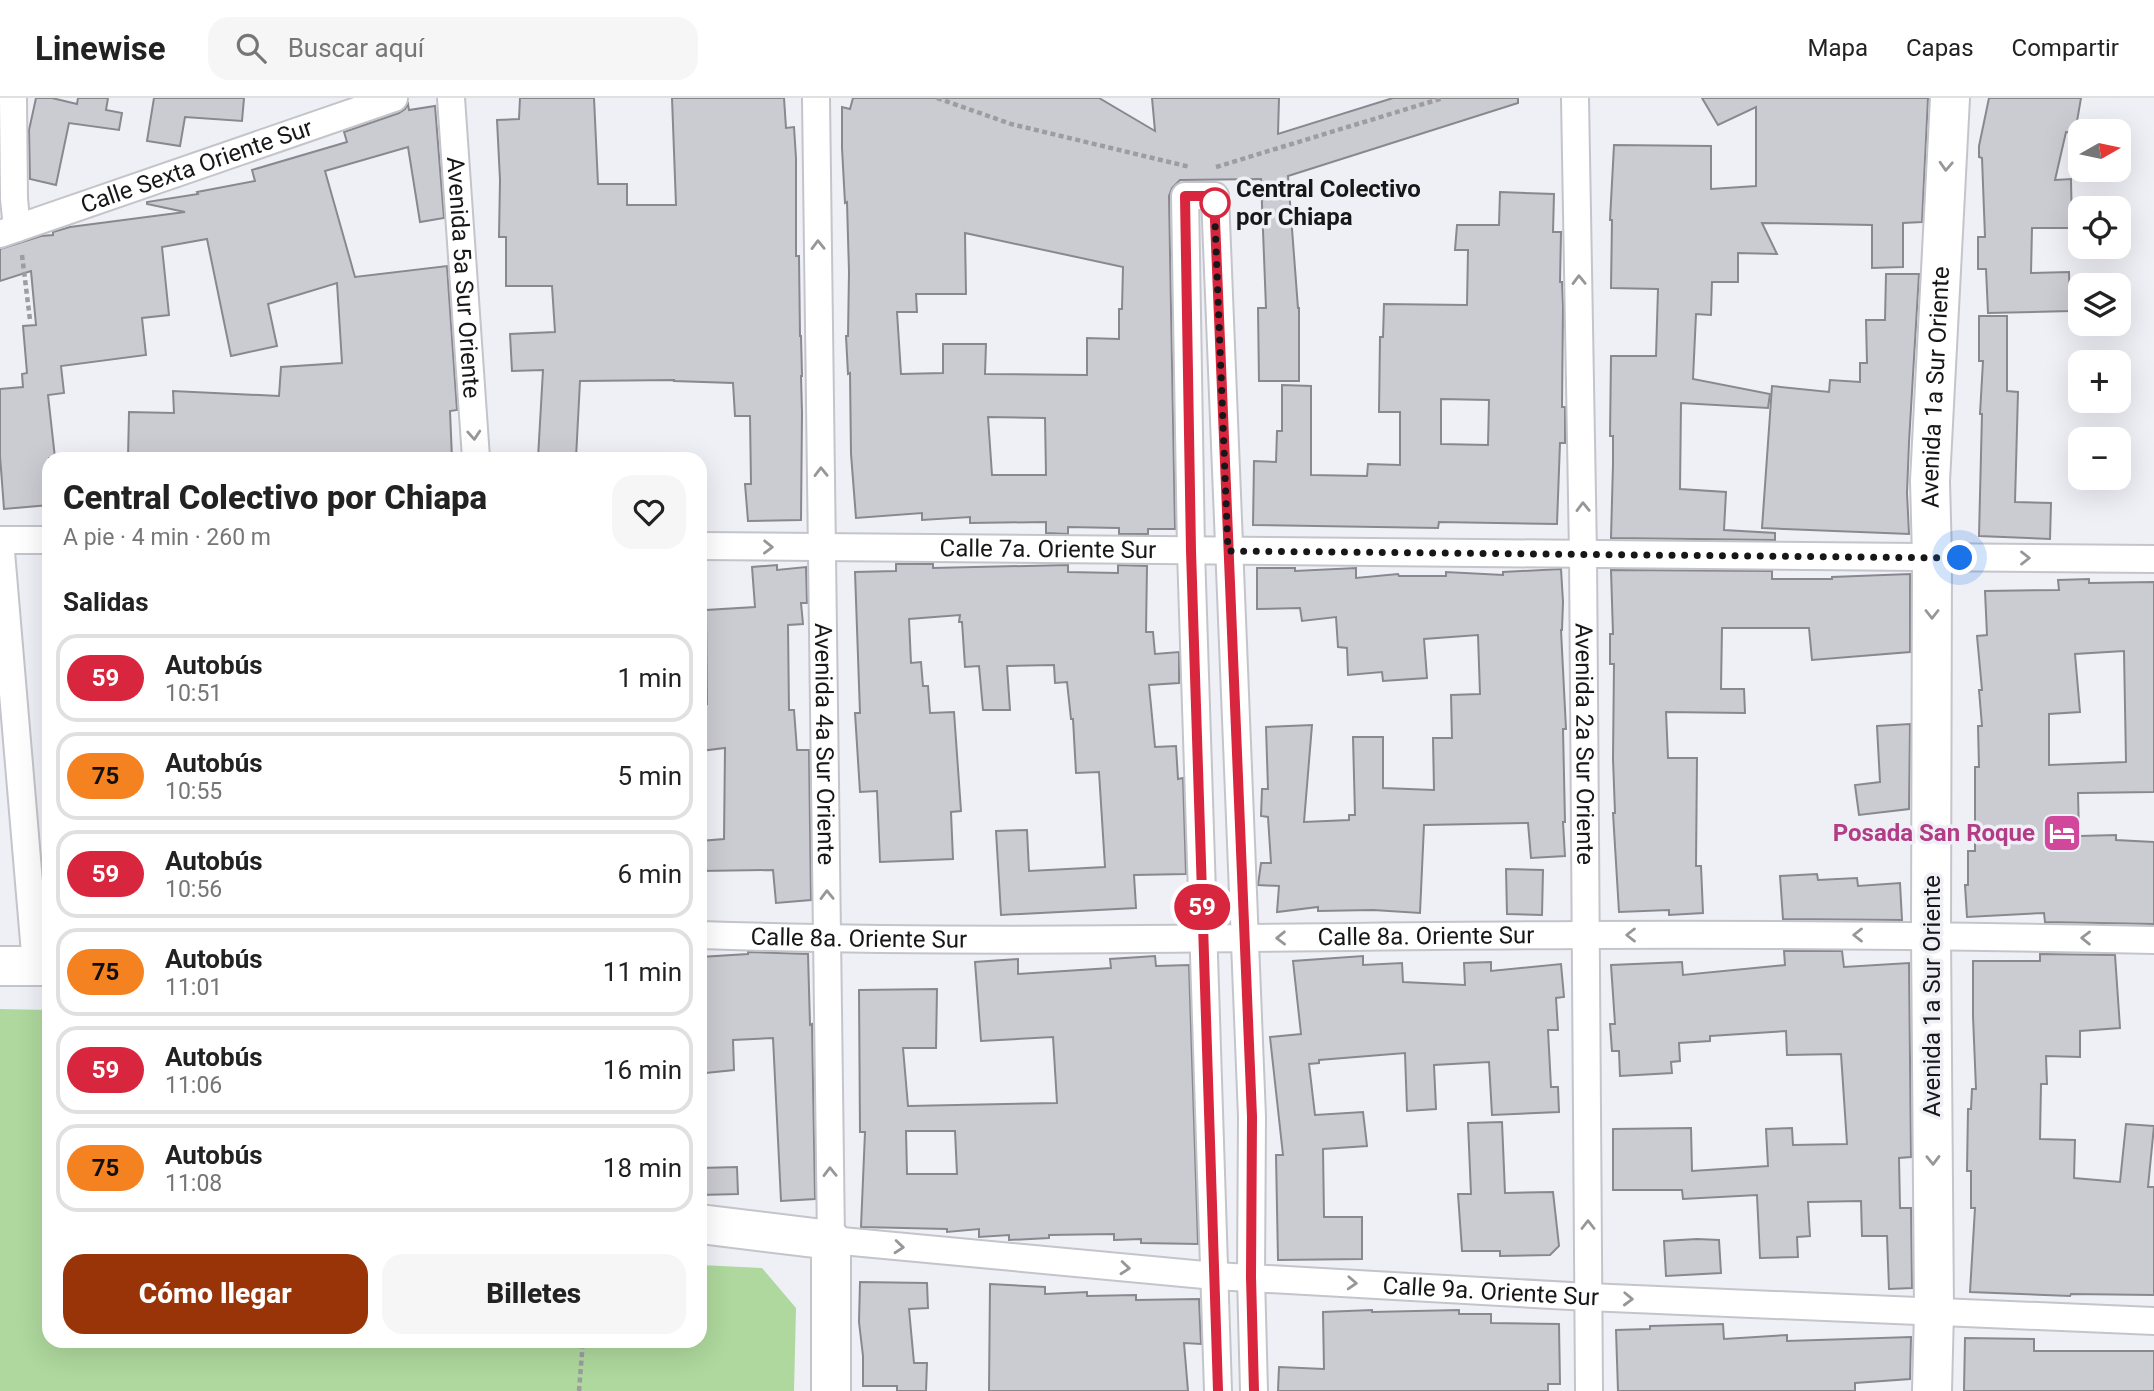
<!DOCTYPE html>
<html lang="es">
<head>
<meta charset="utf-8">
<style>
	body { margin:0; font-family:Roboto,sans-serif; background:#f6f6f6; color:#222; height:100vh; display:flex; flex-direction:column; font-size:26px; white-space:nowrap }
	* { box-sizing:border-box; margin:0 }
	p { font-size:23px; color:#767676 }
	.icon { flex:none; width:38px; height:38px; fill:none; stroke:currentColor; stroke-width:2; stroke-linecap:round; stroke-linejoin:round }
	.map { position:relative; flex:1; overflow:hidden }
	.details { position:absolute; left:42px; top:354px; width:665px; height:896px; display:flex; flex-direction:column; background:#fff; border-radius:21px; box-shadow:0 7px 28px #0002 }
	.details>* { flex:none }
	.badge { padding:0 14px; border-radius:23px; font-size:24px; line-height:46px }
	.needle { width:46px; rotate:81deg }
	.fabs { position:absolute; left:2068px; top:21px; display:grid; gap:14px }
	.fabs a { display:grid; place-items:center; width:63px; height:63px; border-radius:14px; background:#fff; box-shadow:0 7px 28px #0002; font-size:35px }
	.you { position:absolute; width:35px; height:35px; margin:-18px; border:5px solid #fff; border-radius:50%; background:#1a73e8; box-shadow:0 0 0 10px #1a73e833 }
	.map>.badge { position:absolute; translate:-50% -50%; box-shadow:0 0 0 4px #fff }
	h2 { padding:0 21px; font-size:26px; line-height:63px }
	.round { display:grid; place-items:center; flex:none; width:74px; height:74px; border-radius:21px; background:#f6f6f6 }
	.overview { display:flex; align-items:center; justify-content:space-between; height:119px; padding:0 21px }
	h1 { font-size:33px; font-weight:800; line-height:52px }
	.button { display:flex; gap:14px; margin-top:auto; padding:14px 21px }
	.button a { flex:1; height:80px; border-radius:21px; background:#993408; color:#fff; font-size:28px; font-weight:800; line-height:80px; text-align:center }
	.button a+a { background:#f6f6f6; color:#222 }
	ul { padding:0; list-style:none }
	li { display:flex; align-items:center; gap:21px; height:88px; margin:0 14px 10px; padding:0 7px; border:4px solid #e0e0e0; border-radius:21px }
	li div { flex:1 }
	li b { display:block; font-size:26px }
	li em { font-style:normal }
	li .badge { min-width:77px; font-weight:700; text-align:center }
	header { display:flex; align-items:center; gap:42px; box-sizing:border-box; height:98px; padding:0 35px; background:#fff; border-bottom:2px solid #e0e0e0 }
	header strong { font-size:33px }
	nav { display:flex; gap:38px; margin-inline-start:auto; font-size:24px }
	.search { width:490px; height:63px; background:#f6f6f6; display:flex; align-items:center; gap:18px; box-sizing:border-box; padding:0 24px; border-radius:21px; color:#767676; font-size:26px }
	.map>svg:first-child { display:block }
	.green { fill:#aed89d }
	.building { fill:#cbcbd2; stroke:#88888e; stroke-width:2; fill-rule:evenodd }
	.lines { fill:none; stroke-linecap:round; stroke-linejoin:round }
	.street-casing { stroke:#c4c4cb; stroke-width:30 }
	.secondary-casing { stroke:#c4c4cb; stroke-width:42 }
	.path { stroke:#9c9ca1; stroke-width:4.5; stroke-dasharray:5 3.5; stroke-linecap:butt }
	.street { stroke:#fff; stroke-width:26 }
	.secondary { stroke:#fff; stroke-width:38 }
	.oneway { stroke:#979798 }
	.line-casing { stroke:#fff; stroke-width:16 }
	.line { stroke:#d7263d; stroke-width:10 }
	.walk { stroke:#171719; stroke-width:7; stroke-dasharray:0 12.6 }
	.stop-dot { fill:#fff; stroke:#d7263d; stroke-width:3.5 }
	.labels { text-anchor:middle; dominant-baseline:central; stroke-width:7; stroke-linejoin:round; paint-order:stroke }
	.street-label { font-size:24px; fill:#171719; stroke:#efeff6 }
	.stop-label { font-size:24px; font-weight:bold; fill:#171719; stroke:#efeff6; text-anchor:start }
	.hotel-label { font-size:24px; font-weight:bold; fill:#b23c85; stroke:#efeff6; text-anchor:end }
</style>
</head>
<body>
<header>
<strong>Linewise</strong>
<div class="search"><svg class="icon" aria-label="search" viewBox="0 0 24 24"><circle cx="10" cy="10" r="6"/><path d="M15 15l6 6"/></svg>Buscar aquí</div>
<nav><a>Mapa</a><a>Capas</a><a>Compartir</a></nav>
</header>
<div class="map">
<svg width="2154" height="1293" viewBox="0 0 2154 1293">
	<rect width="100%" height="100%" fill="#efeff6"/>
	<path class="green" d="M0 911 49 912V1242H700V1167L762 1170 796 1210 794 1293H0Z"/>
	<g class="building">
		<path d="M36 0H52L77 6 78 0H108L106 12 122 15 119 32 69 25 56 87 30 81 29 32Z"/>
		<path d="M154 0H244L242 23 185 19 180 48 147 43Z"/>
		<path d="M520 0H594L598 86H627V107H676L672 0H784L786 30 794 29 796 60V158H799L800 238H801L802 278H801L802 315 801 422 748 423 745 386H751L750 318H735L733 285 674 283V282L580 283 576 360H538L543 272 512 273 510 236 555 234 552 188H506V139H499L500 82 497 22 519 21Z"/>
		<path d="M853 0H1099L1155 33 1152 0H1279L1278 36 1393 0H1518V5L1288 78 1298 210H1299V283H1259L1258 210H1266L1261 81 1180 82 1172 90 1169 98 1175 431H1148V436H1119V430L1068 429V436L1046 435V424L970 425V419L922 422V415L856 420 851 356 850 275 848 276 846 238H848L849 174 847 104 845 105 842 50V9L850 11ZM965 135 1123 169 1122 211H1119V241L1087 240V277L985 276 986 246H943V275L901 276 897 214H917L916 196H966ZM988 319 1045 320 1046 377H992Z"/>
		<path d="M1702 0H1928L1922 124 1903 125V169L1872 170V127L1762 125 1777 156 1738 155V184H1712L1711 217 1696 216 1693 281 1770 296 1768 310 1681 305 1680 391 1726 394 1724 432 1775 435V442L1611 440 1613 366V338H1610L1611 258H1656L1658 191 1611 190 1612 122H1610L1614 47 1711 48V91L1756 88V9L1718 27Z"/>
		<path d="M1989 0H2081L2075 35 2066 34 2055 82 2071 81 2072 130H2032L2031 175 2069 174 2070 213 1988 215 1986 171H1978V139H1985L1982 60 1979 59V48Z"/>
		<path d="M408 6 409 12 435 8 444 120 420 124 408 49 325 73 355 179 447 168 457 312 450 313 452 360H128L129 314 174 315 173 293 279 298 281 269 342 265 337 185 268 206 277 248 231 258 207 141 162 149 169 217 142 220 146 257 61 268 64 295 48 297 55 360H49V407L4 411 0 358V291L23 289 22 276 27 275 23 228 36 227 31 173 0 183V151L41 138 53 137V134L70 129 185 114 147 106V104L198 96 197 94 255 83 252 72 347 44 344 34 399 15 405 11Z"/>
		<path d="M1500 94 1554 96 1553 134H1561L1560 184H1562L1563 208 1562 309H1565V345H1560L1557 426 1439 424 1438 430 1253 427 1254 363 1276 364 1277 333H1282V287L1311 288V377L1367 378 1368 366 1400 367V314H1379L1380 239H1383L1384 206 1467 207 1468 152H1455L1457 127H1499ZM1441 301 1489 302 1488 347 1441 346Z"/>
		<path d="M1886 176H1919L1909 344 1907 395 1909 436 1762 430 1772 288 1829 294 1830 282 1860 284V265H1867L1866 222H1885Z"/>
		<path d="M1979 218H2007V293L2018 294 2015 404 2051 405 2050 441 1979 438 1982 316H1980L1983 263H1979Z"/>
		<path d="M896 466H933V470L1068 467V474L1118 475V467L1147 468 1146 534H1153L1155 556 1179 554V585L1149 587 1155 649 1176 648 1178 681 1183 680 1186 776 1134 777 1136 810 1001 817 996 733 1027 732 1029 773 1105 769 1099 674 1076 675 1073 621H1071L1067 584 1055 585 1054 567 1007 568 1010 612H983L979 568 965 569 962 524H959L960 517 909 521 911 565 921 564 923 588H928L930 615 954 614 961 713 951 714 953 761 880 764 877 693 860 694 855 615H860L855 474 896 473Z"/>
		<path d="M777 467V472L806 469 807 505H801L803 526 788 527 789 612H794L797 652H809L811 802 776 805 773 772 700 773V743L724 741 725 650 700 653V606H707L706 512 755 509 752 469Z"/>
		<path d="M1257 470H1295V473L1356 470V480L1398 476 1399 478H1446V474L1503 477V474L1561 471 1563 504 1562 532H1561L1566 631H1563L1565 724H1563L1565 758 1531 760 1528 725 1424 727 1420 815 1373 812 1318 813V809L1277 814 1279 788 1258 787 1261 765H1271L1268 719 1261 718 1262 691H1268L1266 629 1312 627 1304 724 1349 722V717H1355L1353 639H1383V690L1434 692 1433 640H1452L1451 597 1480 596 1478 537 1424 541 1427 580 1383 583 1382 574 1348 577 1347 550 1338 549 1336 519 1302 523 1300 510 1257 511Z"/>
		<path d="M1611 472 1772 473V481H1832V479L1910 476V554L1812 562 1809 530H1722L1721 591H1744L1745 615 1666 614 1668 660H1697L1696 768H1701L1703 815 1669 817V812L1619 814 1613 715H1615L1613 661 1614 566H1610V536H1613Z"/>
		<path d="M2089 481V485L2154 484V694L2078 695 2079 738 2116 737V742L2154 744V826L2045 824 2044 815 1967 819 1965 787H1968V753H1975V669H1979L1978 628H1982L1979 592H1982L1977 538 1987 537 1985 493 2059 492 2058 482ZM2124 553 2126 664 2049 667V616L2080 614 2075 556Z"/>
		<path d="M1910 626 1909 711 1859 717 1855 687 1880 684 1877 628Z"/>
		<path d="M1506 771 1543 772 1542 817 1507 816Z"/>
		<path d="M1817 776 1818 782 1857 780 1858 788 1900 785 1902 822 1783 821 1780 778Z"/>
		<path d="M1784 853H1842L1844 869 1909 865 1911 1059 1899 1060 1900 1110H1911L1912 1190 1889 1191 1887 1138H1862L1861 1103 1808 1104 1810 1138 1797 1139 1798 1159 1760 1160 1757 1097 1683 1101 1682 1092H1613V1031L1691 1030 1692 1073 1768 1068 1766 1031 1792 1030 1793 1047 1847 1046 1841 956 1787 957 1786 933 1710 938V943L1679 945 1680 963 1671 964 1672 975 1620 978 1619 953H1612L1610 926H1615L1611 867 1682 864 1683 877 1785 867Z"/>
		<path d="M748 854 808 856 810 927 812 926 815 1101 781 1103 773 940 733 942 734 972 706 975 702 935H700V859L748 856Z"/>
		<path d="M2040 856 2115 857 2120 930 2080 933V959L2046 958 2047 986H2041L2040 1041 2075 1042 2074 1080 2120 1084 2126 1026 2154 1028 2148 1089H2154V1197L2071 1196 2070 1198 1970 1194 1975 1110H1971V1073H1967L1968 1011H1971L1972 991H1976L1973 918V863H2040Z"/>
		<path d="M1155 858 1156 868 1189 867 1198 1146 1141 1145V1141L1114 1142V1136L1049 1137V1140L1009 1142V1137L979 1139V1131L947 1134V1131L861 1129 865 1034H860L859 892 937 891 936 950H903L908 1008 1057 1005 1053 939 981 943 975 864 1018 861V876L1111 870 1110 861ZM906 1033H955L957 1076H907Z"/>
		<path d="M1363 858V867L1402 865 1403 884 1465 887 1464 865 1491 864V873L1561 866 1564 899 1556 900 1558 932H1548L1551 989H1558L1559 1014 1492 1017 1489 964 1434 967 1436 1011 1407 1013 1405 955 1319 962V965L1309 966 1315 1017 1363 1014 1367 1048 1323 1051 1324 1119H1362V1161L1278 1162 1276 1057H1283L1270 939 1301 936 1293 863Z"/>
		<path d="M1502 1024 1505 1095 1553 1094 1559 1148 1550 1157 1500 1158V1153H1462L1458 1096H1471L1468 1025Z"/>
		<path d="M737 1069 738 1096 700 1097V1070Z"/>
		<path d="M1697 1141 1719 1142 1721 1175 1666 1178 1664 1143Z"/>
		<path d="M860 1184 927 1185 928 1210 909 1211 914 1265H927L926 1293H897V1288H863V1258L859 1224Z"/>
		<path d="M990 1186 1045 1189V1196L1087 1194V1198L1136 1197V1202L1199 1201 1201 1246 1184 1245 1188 1293H989Z"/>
		<path d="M1372 1212V1214L1459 1212V1216H1491V1225L1559 1226 1560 1286H1548V1293H1278L1279 1269 1324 1271 1323 1214Z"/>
		<path d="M1723 1226 1724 1241 1787 1237V1243L1911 1239 1910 1281 1855 1285V1293H1618L1616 1232 1650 1231V1228Z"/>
		<path d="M1965 1240 2034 1241V1253H2154V1293H1964Z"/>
	</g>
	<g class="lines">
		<g class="street-casing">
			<g id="street">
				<path d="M13 0 14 101 17 130"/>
				<path id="s1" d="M451 0 476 360"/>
				<path id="s2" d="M816 0 831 1142 1215 1178 1588 1199 2154 1223"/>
				<path id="s3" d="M1575 0 1583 456 1589 1293"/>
				<path id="s4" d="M0 136 394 0"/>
				<path d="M0 442 36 867"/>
				<path d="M0 442H49"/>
				<path id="s5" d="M700 448 2154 461"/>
				<path id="s6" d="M700 837C994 847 1290 838 1584 837 1774 836 1964 838 2154 842"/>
				<path d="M1218 1293 1191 453 1185 98H1215L1252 1019 1251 1179 1254 1293"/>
			</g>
		</g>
		<g class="secondary-casing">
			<g id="secondary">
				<path d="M0 868H49"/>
				<path d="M700 1126 831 1142V1293"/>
				<path id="s7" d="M1932 1293 1934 1213 1931 837 1932 459 1930 383 1950 0"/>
			</g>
		</g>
		<g class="path">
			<path d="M937 0 1011 26 1190 69"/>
			<path d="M1216 69 1443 0"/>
			<path d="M22 157 30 222"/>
			<path d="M579 1293 583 1242"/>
		</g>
		<use href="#street" class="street"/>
		<use href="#secondary" class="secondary"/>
	</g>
	<defs><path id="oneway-chevron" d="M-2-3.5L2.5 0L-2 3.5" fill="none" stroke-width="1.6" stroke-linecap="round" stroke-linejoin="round" transform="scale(1.75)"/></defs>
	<g class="oneway">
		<use href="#oneway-chevron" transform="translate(1946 68) rotate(93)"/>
		<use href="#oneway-chevron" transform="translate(818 147) rotate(-91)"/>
		<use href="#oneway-chevron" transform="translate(1579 182) rotate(-91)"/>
		<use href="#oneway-chevron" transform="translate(474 337) rotate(86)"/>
		<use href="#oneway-chevron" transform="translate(821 374) rotate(-91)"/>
		<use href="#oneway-chevron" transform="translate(1583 409) rotate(-91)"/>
		<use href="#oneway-chevron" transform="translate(768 449) rotate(1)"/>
		<use href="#oneway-chevron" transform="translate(2025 460)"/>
		<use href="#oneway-chevron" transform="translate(1932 516) rotate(90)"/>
		<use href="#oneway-chevron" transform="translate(827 797) rotate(-91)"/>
		<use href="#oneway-chevron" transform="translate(1631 837) rotate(-180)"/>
		<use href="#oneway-chevron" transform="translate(1858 837) rotate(-180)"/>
		<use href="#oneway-chevron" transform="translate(1281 840) rotate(179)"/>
		<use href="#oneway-chevron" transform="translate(2086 840) rotate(-179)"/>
		<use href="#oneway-chevron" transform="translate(1933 1062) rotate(89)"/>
		<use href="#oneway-chevron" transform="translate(830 1074) rotate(-91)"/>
		<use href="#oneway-chevron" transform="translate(1588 1127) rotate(-90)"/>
		<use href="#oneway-chevron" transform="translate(899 1149) rotate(5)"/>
		<use href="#oneway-chevron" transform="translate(1125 1170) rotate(5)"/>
		<use href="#oneway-chevron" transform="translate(1352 1185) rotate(3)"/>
		<use href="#oneway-chevron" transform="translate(1628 1201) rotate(2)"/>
	</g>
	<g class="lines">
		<g class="line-casing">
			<path id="line" d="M1218 1293 1191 453 1185 98H1214L1252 1019 1251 1179 1254 1293"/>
		</g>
		<use href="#line" class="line"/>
		<path class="walk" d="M1215 105 1214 98 1228 453 1960 460"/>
	</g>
	<defs>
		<g id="hotel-square" transform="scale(2.0125)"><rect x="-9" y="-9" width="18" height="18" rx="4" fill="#d1479c" stroke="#efeff6"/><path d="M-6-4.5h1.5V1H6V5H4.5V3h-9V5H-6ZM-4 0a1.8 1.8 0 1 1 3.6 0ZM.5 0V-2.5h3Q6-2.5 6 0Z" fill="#fff"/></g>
	</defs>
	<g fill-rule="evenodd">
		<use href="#hotel-square" x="2062" y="735"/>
	</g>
	<circle class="stop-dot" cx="1215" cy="105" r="14"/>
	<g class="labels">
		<g class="street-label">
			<text stroke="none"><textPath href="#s4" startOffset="208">Calle Sexta Oriente Sur</textPath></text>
			<text stroke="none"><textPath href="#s1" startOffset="180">Avenida 5a Sur Oriente</textPath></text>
			<text stroke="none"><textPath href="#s7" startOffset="1004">Avenida 1a Sur Oriente</textPath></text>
			<text stroke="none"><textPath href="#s5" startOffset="348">Calle 7a. Oriente Sur</textPath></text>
			<text stroke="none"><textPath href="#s2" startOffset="646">Avenida 4a Sur Oriente</textPath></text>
			<text stroke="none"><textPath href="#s3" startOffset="646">Avenida 2a Sur Oriente</textPath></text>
			<text stroke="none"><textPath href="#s6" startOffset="726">Calle 8a. Oriente Sur</textPath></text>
			<text stroke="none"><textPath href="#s6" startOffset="159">Calle 8a. Oriente Sur</textPath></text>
			<text transform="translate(1932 898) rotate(-90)">Avenida 1a Sur Oriente</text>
			<text stroke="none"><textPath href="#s2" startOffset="1804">Calle 9a. Oriente Sur</textPath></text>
		</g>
		<g class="stop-label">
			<text x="1236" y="91">Central Colectivo<tspan x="1236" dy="28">por Chiapa</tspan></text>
		</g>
		<g class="hotel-label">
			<text x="2035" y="735">Posada San Roque</text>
		</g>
	</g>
</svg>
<div class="fabs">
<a><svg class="needle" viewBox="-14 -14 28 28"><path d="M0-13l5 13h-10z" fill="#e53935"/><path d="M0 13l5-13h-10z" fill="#767676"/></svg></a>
<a><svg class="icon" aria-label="locate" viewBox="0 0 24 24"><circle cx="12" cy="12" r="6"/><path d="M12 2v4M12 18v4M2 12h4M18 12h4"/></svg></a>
<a><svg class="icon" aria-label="layers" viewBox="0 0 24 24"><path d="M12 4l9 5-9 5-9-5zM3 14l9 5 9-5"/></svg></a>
<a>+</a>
<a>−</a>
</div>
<div class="you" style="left:1960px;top:460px"></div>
<b class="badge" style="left:1202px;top:809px;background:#d7263d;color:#fff">59</b>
<section class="details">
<div class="overview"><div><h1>Central Colectivo por Chiapa</h1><p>A pie · 4 min · 260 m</p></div><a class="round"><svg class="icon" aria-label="heart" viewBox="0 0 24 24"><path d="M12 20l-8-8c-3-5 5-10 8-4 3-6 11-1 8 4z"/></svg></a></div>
<h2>Salidas</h2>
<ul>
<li><span class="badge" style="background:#d7263d;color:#fff">59</span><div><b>Autobús</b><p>10:51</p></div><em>1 min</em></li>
<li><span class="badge" style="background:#f58220;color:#111">75</span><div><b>Autobús</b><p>10:55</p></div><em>5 min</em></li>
<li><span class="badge" style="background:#d7263d;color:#fff">59</span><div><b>Autobús</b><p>10:56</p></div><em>6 min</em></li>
<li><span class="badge" style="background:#f58220;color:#111">75</span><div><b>Autobús</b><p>11:01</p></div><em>11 min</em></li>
<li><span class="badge" style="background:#d7263d;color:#fff">59</span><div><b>Autobús</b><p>11:06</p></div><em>16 min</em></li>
<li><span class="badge" style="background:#f58220;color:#111">75</span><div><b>Autobús</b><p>11:08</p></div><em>18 min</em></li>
</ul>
<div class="button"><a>Cómo llegar</a><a>Billetes</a></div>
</section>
</div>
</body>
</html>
